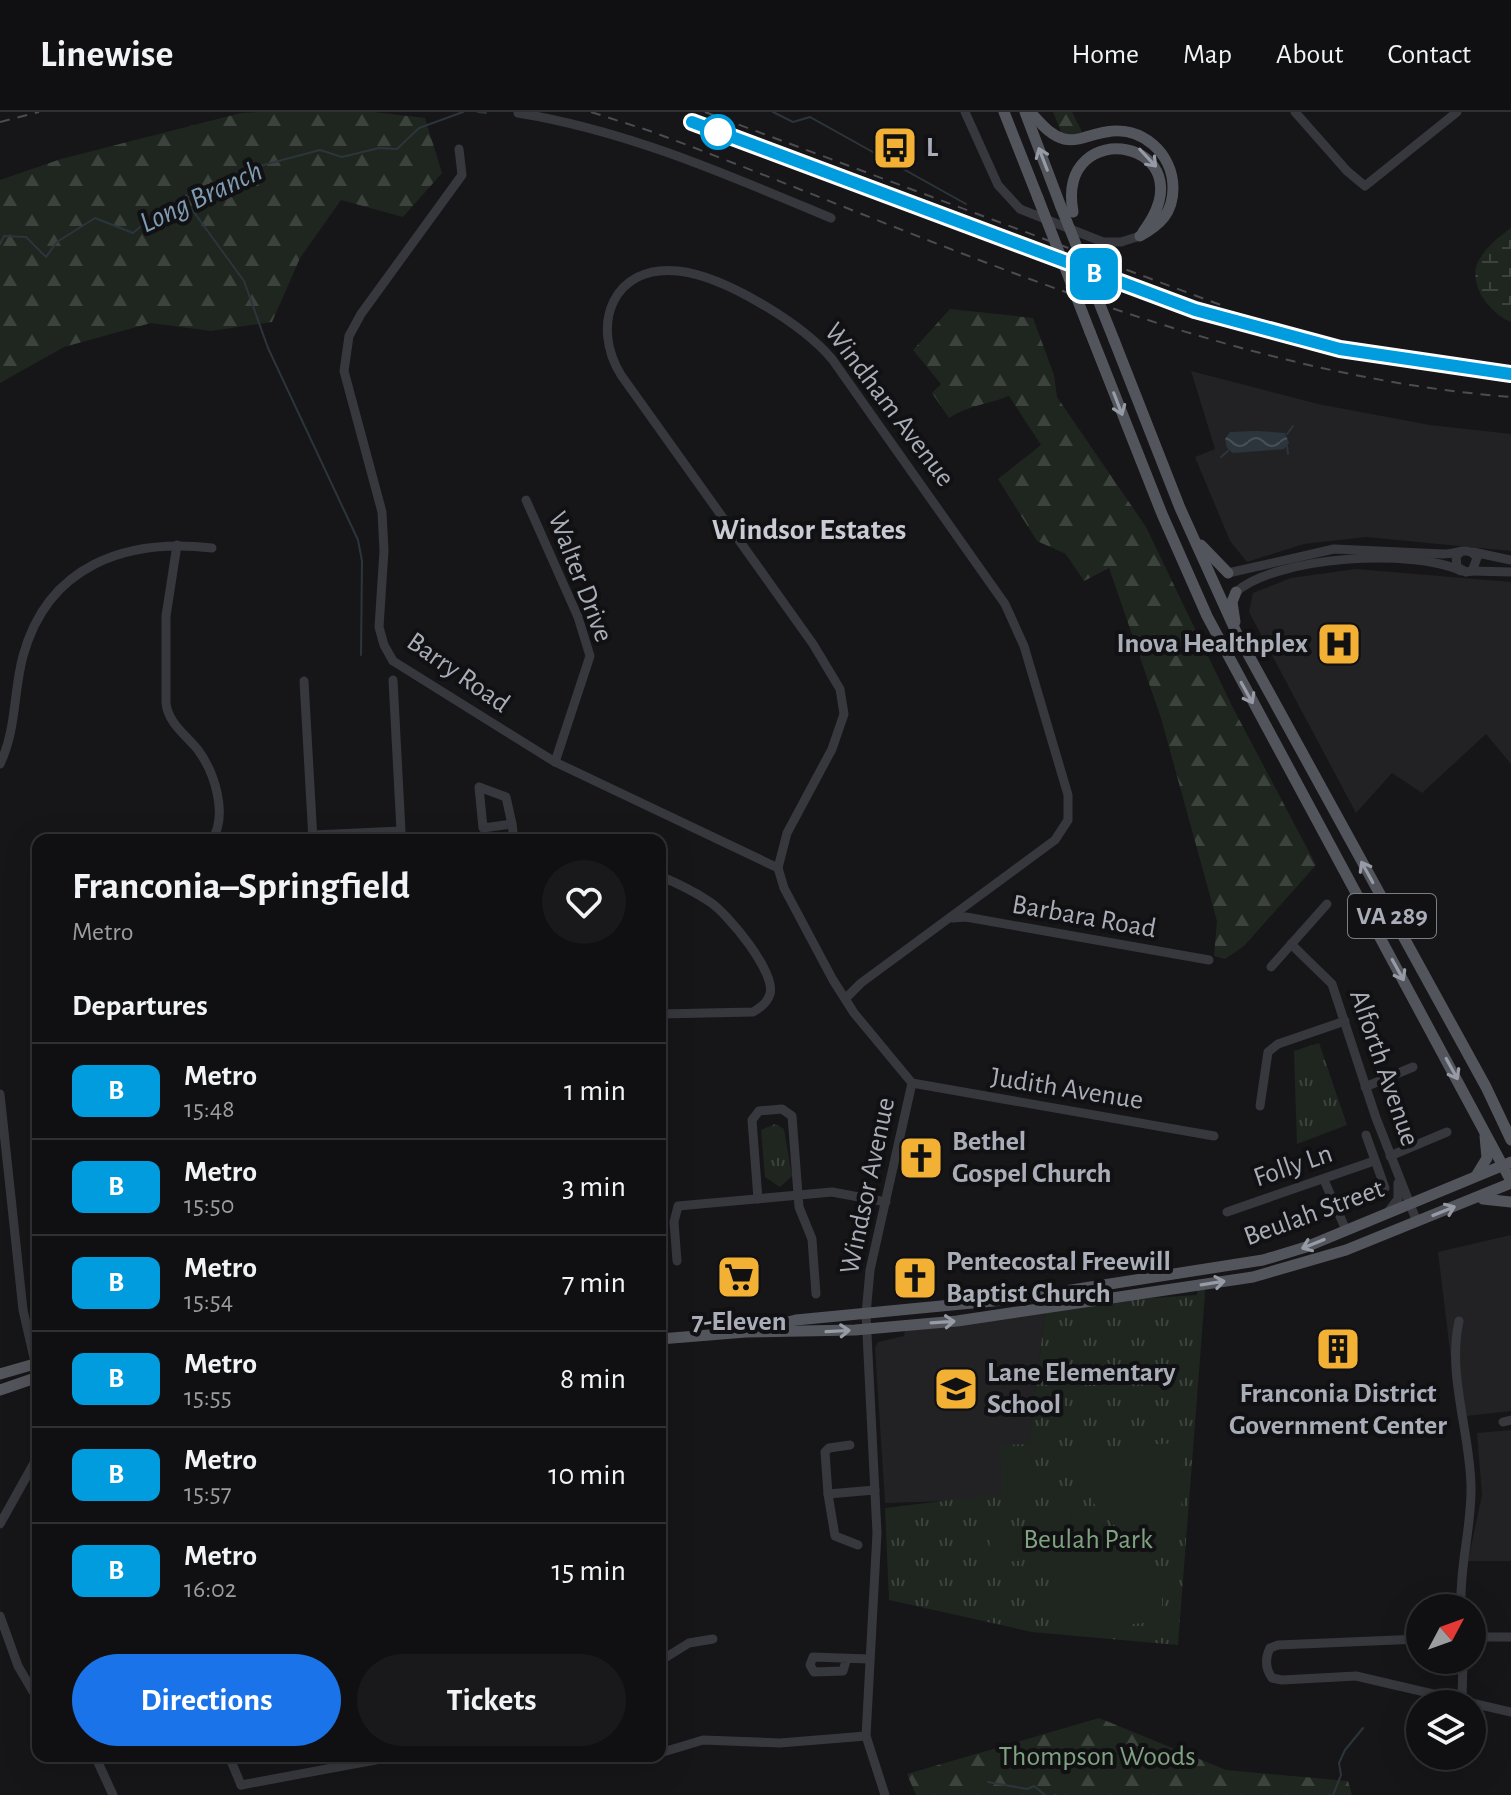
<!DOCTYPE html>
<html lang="en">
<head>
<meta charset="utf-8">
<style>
	body { margin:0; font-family:"Alegreya Sans",sans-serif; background:#19191b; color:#f1f3f6; height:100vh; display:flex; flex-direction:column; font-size:30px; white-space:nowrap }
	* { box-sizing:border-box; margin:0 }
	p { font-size:26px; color:#9c9d9f }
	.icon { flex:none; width:44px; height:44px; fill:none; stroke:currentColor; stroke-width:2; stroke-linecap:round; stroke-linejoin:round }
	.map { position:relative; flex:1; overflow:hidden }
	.sheet { position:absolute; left:32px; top:722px; width:634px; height:928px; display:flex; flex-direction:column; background:#101012; border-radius:16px; box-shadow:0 8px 32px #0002,0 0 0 2px #303032 }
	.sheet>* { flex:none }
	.badge { padding:0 16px; border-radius:12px; font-size:28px; line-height:52px }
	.needle { width:52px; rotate:49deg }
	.controls { position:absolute; left:1406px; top:1482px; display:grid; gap:16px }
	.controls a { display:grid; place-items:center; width:80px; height:80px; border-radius:50%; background:#101012; box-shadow:0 8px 32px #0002,0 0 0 2px #303032; font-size:40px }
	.map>.badge { position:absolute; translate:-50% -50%; box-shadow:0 0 0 4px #fff }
	h2 { padding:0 40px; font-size:30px; line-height:72px }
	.round { display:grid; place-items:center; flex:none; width:84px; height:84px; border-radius:42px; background:#19191b }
	.overview { display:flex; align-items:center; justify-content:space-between; height:136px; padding:0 40px }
	h1 { font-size:38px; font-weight:600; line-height:60px }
	.primary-button { display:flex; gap:16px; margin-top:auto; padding:16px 40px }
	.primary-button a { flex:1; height:92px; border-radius:48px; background:#1a73e8; color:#fff; font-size:32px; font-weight:600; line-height:92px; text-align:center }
	.primary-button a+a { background:#19191b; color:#f1f3f6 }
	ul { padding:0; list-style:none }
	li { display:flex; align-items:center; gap:24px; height:96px; padding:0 40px; border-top:2px solid #303032 }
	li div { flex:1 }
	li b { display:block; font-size:30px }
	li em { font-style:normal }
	li .badge { min-width:88px; font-weight:700; text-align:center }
	header { display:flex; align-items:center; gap:48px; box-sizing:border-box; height:112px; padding:0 40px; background:#101012; border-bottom:2px solid #303032 }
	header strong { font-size:38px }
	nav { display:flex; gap:44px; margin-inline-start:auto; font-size:28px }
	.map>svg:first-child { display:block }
	.built { fill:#222225 }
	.forest { fill:url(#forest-firs) }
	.wetland { fill:url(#wetland-marsh) }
	.park { fill:url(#park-tufts) }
	.pitch { fill:#1e261f }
	.water { fill:url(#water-waves) }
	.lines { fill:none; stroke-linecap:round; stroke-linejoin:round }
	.stream { stroke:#2c353c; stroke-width:2 }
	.minor { stroke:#37383d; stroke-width:9 }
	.major { stroke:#53555c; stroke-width:11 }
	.rail { stroke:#4a4c52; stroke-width:2; stroke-dasharray:10 8; stroke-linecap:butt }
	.major-bridge { stroke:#53555c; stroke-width:11 }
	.oneway { stroke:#979ba6 }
	.line-casing { stroke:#fff; stroke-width:18 }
	.line { stroke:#009cde; stroke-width:12 }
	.stop-dot { fill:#fff; stroke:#009cde; stroke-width:4 }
	.labels { text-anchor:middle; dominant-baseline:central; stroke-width:8; stroke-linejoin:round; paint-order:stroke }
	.shield { fill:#111113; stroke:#7b7e86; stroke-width:2 }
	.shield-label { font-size:26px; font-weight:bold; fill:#a8adb8 }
	.poi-label { font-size:28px; font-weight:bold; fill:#a8adb8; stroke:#111113; text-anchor:start }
	.street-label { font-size:28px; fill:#a8adb8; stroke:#111113 }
	.park-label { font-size:28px; fill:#7fa381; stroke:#111113 }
	.water-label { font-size:30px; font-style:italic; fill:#7f9bb3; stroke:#111113 }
	.neighbourhood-label { font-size:30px; font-weight:bold; fill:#c9ccd4; stroke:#111113 }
</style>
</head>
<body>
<header>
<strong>Linewise</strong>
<nav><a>Home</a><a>Map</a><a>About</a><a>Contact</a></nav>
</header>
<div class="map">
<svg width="1511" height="1683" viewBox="0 0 1511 1683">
	<defs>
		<pattern id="forest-firs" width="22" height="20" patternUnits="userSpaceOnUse" patternTransform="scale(2)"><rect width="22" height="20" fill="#1e261f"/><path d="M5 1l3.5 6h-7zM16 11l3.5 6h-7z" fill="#3c433d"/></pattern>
		<pattern id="wetland-marsh" width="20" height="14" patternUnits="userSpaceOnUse" patternTransform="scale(2)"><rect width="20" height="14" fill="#1e261f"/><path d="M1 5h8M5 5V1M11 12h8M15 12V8" fill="none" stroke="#3c433d"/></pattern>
		<pattern id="park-tufts" width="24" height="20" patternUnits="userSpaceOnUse" patternTransform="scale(2)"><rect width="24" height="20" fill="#1e261f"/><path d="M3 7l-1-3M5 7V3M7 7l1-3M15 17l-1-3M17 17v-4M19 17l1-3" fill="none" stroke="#3c433d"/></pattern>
		<pattern id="water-waves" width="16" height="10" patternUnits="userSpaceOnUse" patternTransform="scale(2)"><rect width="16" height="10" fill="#2c353c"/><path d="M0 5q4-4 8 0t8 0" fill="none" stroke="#485056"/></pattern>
	</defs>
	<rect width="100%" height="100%" fill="#161618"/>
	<g class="built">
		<path d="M1191 259 1318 292 1430 313 1511 322V439L1366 425 1304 432 1247 450 1230 429 1195 345 1215 337Z"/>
		<path d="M1356 457 1511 470V652L1486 622 1422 681 1392 661 1356 701 1249 500 1253 481 1291 466Z"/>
		<path d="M1511 1123V1299L1458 1305 1438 1140Z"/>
		<path d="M1046 1193 1029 1333 1003 1383 980 1388 885 1391 875 1236 878 1230 904 1224 906 1213Z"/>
		<path d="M1511 1318V1449H1468L1482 1383 1477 1321Z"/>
	</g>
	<g class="forest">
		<path d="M259 0H373L425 6 442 61 403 105 341 88 300 146 272 210 211 219 151 211 64 235 0 271V68L61 47 241 1Z"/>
		<path d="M1053 0H1072L1082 20 1064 27Z"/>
		<path d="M950 197 1033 206 1054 263 1057 285 1146 415 1232 594 1316 753 1244 834 1225 847 1214 844 1217 809 1161 606 1109 456 1084 469 1066 442 1037 429 998 367 1041 333 1009 284C989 292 966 294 949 306L932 281 941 272 913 238Z"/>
		<path d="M1099 1606 1226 1658 1348 1669 1352 1683H916L907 1662Z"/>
	</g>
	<path class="wetland" d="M1511 116V210C1490 202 1466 171 1479 148 1487 134 1499 125 1511 116Z"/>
	<g class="park">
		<path d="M1319 931 1347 1013 1297 1032 1294 939Z"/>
		<path d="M775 1012 784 1017 792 1064 780 1075 765 1065 761 1018Z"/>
		<path d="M1198 1174H1205V1181L1178 1533 1032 1520 889 1488 885 1396 1003 1382 1000 1333 1029 1332 1046 1193 1197 1183Z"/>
	</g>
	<g class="pitch">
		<path d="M1176 1331 1183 1338 1181 1410 1175 1437C1121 1432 1078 1393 1078 1337Z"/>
		<path d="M1031 1339 1034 1382 1008 1383 1005 1340Z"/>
		<path d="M1070 1406C1112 1417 1177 1454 1159 1509L1059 1521 1051 1514 1052 1407Z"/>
		<path d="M1016 1420 1019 1449 991 1450 989 1423Z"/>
	</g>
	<path class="water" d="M1257 319 1285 321 1289 331 1284 337 1233 341 1227 336 1225 327 1230 320Z"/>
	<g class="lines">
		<g class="stream">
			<path d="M478 0 486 1"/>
			<path d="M773 0 793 10 810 5 966 92"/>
			<path d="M185 88 244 169 268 236 358 428 362 449 361 543"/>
			<path d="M0 132 4 124 26 125 46 145 57 130 95 106 133 121 157 101 241 59 320 38 342 45 379 36 397 37 419 16 463 0"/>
			<path d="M1287 322 1293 314"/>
			<path d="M1287 334 1288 342"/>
			<path d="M1221 345 1228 339"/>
			<path d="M988 1670 1027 1677 1034 1674 1045 1683"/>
			<path d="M1055 1683H1056"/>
			<path d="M1333 1683 1341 1663 1339 1651 1345 1638 1363 1616"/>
		</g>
		<g class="minor">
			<path d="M965 0 998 73 1020 97 1103 130H1121L1140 124"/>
			<path d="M1295 0 1347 59 1365 74 1457 0"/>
			<path d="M518 1C629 19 728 63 831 106"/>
			<path d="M459 37 462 63 361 202 349 224 344 259 382 400 384 439 379 515 384 533 393 549 555 650 778 756"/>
			<path d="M526 388 578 505 590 544 555 650"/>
			<path d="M177 433 166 504V591C168 611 186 623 198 638 215 661 228 703 212 728"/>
			<path d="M1473 440 1511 448"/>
			<path d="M1472 459 1511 460"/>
			<path d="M1228 461 1334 437 1444 442C1457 442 1469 433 1477 446L1472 459 1466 460 1457 455 1456 444 1462 439"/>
			<path d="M1236 480C1277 444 1413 436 1461 459"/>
			<path d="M304 569 313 728"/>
			<path d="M0 652C17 616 13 581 23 544 48 453 126 426 212 436"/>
			<path d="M479 675 506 685 512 712 483 716Z"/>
			<path d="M512 712 514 728"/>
			<path d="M313 723 401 719 393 568"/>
			<path d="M660 764C677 771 695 780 710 790 728 802 776 860 770 882 767 891 761 895 753 900L660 902"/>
			<path d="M953 806 966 805 1209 848"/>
			<path d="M1291 832 1332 872 1376 1006 1417 1110"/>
			<path d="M1271 855 1327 792"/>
			<path d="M845 887 861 871 1055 728 1068 708V683L1024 534 1005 492 832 247C802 212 725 164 678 159 613 152 590 213 621 263L813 532 840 577 844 602 832 637 787 721 778 756 784 776 833 868 854 901 912 971 870 1158 866 1202 877 1421 866 1624 885 1683"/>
			<path d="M912 971 1214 1024"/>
			<path d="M1365 975 1413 955"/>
			<path d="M0 982 23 1198 38 1263"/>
			<path d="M1260 994 1268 940 1278 932 1345 909"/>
			<path d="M1366 1023 1385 1076"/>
			<path d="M1390 1044 1447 1020"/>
			<path d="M1324 1068 1346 1118"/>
			<path d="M758 1087 752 1008 759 999 782 997 792 1004 799 1095 812 1127 816 1182"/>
			<path d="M1227 1100 1374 1049"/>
			<path d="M1388 1100 1398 1087V1071"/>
			<path d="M677 1149 674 1110 678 1094 832 1080 886 1090"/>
			<path d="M1459 1209C1447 1263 1470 1319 1471 1374 1472 1415 1459 1454 1461 1496"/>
			<path d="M1503 1310 1511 1308"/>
			<path d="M850 1333 829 1336 825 1340 828 1382 875 1378"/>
			<path d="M828 1382 835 1424 858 1433"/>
			<path d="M0 1412 38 1344"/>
			<path d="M0 1504 18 1554 38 1588"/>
			<path d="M1472 1525H1511"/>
			<path d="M1420 1527 1278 1533 1270 1536C1265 1546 1265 1556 1272 1566L1282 1568 1356 1564 1511 1600"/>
			<path d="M660 1549 689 1531 713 1527"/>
			<path d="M846 1549 843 1559 814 1560 810 1553 813 1545 869 1547"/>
			<path d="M1462 1587 1463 1548"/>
			<path d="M660 1641 703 1628 780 1631 866 1624"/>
			<path d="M95 1644 113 1683"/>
			<path d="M229 1644 241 1673"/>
			<path d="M646 1646 652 1644"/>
			<path d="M241 1673 397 1644"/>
		</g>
		<g class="major">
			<path d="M1004 0 1038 86"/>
			<path d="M1025 0 1061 95"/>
			<path d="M1030 0C1040 10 1049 23 1064 27 1079 30 1091 22 1106 20 1141 13 1173 41 1173 76 1173 101 1160 113 1140 124"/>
			<path d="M1073 100C1055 0 1212 28 1143 120"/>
			<path d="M1090 220 1162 402 1207 504 1511 1069"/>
			<path d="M1114 228 1180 396 1237 522 1486 975 1511 1028"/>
			<path d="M1201 433 1228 461"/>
			<path d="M1235 510 1232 490 1236 480"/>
			<path d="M1476 1064 1487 1046 1485 1024"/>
			<path d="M1483 1087 1511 1090"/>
			<path d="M767 1215 796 1208 1014 1187 1263 1148 1306 1135 1511 1050"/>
			<path d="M660 1227 746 1220 855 1218 957 1209 1253 1165 1346 1138 1511 1071"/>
			<path d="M0 1262 38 1251"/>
			<path d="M0 1278 38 1265"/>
		</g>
		<g class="rail">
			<path d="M591 0 650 19C931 124 1208 261 1511 285"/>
			<path d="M705 0 1226 195"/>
			<path d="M0 10 39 0"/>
			<path d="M692 10 1195 198 1340 237 1511 262"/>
		</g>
		<g class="major-bridge">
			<path d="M1038 86 1090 220"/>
			<path d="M1061 95 1114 228"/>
		</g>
	</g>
	<defs><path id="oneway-shaft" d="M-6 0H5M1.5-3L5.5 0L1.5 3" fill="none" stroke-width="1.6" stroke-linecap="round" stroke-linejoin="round" transform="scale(2)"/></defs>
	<g class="oneway">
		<use href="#oneway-shaft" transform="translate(1148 46) rotate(47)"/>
		<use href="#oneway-shaft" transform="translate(1043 47) rotate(-111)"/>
		<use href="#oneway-shaft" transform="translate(1118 292) rotate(69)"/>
		<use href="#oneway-shaft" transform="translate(1247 581) rotate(61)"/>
		<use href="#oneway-shaft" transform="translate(1367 760) rotate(-119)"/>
		<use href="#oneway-shaft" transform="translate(1398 858) rotate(61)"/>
		<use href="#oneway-shaft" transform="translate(1452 957) rotate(61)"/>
		<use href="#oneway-shaft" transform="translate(1444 1099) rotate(-22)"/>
		<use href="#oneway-shaft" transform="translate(1313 1132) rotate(158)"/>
		<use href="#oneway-shaft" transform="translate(1213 1171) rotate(-9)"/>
		<use href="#oneway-shaft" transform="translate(943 1210) rotate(-4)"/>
		<use href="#oneway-shaft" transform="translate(838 1219) rotate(-3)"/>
	</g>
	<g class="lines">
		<g class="line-casing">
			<path id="line" d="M692 10 1195 198 1340 237 1511 262"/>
		</g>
		<use href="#line" class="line"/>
	</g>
	<defs>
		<g id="bus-square" transform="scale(2.3)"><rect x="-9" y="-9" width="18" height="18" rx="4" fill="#f2b134" stroke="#111113"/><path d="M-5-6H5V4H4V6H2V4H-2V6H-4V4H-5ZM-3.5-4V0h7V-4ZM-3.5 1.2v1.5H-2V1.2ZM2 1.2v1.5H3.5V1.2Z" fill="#111"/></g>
		<g id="hospital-square" transform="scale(2.3)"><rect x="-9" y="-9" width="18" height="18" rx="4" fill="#f2b134" stroke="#111113"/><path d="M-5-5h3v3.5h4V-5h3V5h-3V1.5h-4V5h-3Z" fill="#111"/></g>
		<g id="church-square" transform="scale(2.3)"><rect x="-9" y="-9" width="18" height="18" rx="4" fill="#f2b134" stroke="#111113"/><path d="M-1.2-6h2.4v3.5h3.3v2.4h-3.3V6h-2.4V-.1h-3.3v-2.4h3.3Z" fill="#111"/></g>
		<g id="supermarket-square" transform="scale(2.3)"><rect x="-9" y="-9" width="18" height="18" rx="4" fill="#f2b134" stroke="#111113"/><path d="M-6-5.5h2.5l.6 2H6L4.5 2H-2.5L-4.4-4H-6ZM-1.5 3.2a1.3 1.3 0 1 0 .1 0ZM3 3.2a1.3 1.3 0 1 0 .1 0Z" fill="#111"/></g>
		<g id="building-square" transform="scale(2.3)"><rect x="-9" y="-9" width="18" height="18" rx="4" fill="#f2b134" stroke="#111113"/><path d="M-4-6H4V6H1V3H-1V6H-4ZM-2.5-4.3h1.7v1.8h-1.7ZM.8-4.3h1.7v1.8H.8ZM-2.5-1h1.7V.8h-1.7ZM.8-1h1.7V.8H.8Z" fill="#111"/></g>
		<g id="school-square" transform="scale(2.3)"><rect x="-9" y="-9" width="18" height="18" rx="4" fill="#f2b134" stroke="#111113"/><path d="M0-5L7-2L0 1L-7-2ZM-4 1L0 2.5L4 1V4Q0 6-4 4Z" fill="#111"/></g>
	</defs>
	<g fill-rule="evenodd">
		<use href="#bus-square" x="895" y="36"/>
		<use href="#hospital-square" x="1339" y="532"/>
		<use href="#church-square" x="921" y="1046"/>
		<use href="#supermarket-square" x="739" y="1165"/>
		<use href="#church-square" x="915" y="1166"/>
		<use href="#building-square" x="1338" y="1237"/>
		<use href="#school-square" x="956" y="1277"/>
	</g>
	<circle class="stop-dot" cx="718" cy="20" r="16"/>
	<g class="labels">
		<rect class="shield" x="1348" y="782" width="88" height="44" rx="6"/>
		<g class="shield-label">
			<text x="1392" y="804">VA 289</text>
		</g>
		<g class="poi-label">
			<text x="926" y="36">L</text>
			<text x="1308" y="532" text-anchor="end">Inova Healthplex</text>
			<text x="952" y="1030">Bethel<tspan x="952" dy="32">Gospel Church</tspan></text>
			<text x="946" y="1150">Pentecostal Freewill<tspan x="946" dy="32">Baptist Church</tspan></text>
			<text x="739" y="1210" text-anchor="middle">7-Eleven</text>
			<text x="987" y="1261">Lane Elementary<tspan x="987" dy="32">School</tspan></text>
			<text x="1338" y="1282" text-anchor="middle">Franconia District<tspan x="1338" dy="32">Government Center</tspan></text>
		</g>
		<g class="street-label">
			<text transform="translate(889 293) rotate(53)">Windham Avenue</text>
			<text transform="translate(580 465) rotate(69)">Walter Drive</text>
			<text transform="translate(458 561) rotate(35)">Barry Road</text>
			<text transform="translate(1084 805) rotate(10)">Barbara Road</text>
			<text transform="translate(1384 956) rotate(71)">Alforth Avenue</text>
			<text transform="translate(1067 977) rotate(9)">Judith Avenue</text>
			<text transform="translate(1293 1054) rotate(-19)">Folly Ln</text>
			<text transform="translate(868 1074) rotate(-78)">Windsor Avenue</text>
			<text transform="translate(1314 1101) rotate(-20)">Beulah Street</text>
		</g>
		<g class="park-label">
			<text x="1088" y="1428">Beulah Park</text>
			<text x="1097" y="1645">Thompson Woods</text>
		</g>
		<g class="water-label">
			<text transform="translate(201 85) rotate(-25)">Long Branch</text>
		</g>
		<g class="neighbourhood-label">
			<text x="809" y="418">Windsor Estates</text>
		</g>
	</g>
</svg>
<div class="controls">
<a><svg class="needle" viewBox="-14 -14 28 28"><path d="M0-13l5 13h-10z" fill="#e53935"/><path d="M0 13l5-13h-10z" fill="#9c9d9f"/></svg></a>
<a><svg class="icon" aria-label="layers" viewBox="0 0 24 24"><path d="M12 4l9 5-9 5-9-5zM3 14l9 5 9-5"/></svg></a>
</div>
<b class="badge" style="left:1094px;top:162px;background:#009cde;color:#fff">B</b>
<section class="sheet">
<div class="overview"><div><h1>Franconia–Springfield</h1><p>Metro</p></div><a class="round"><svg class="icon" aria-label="heart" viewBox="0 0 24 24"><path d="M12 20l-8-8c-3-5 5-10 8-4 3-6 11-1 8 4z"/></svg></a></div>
<h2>Departures</h2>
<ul>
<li><span class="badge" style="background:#009cde;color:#fff">B</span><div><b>Metro</b><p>15:48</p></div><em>1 min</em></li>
<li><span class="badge" style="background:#009cde;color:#fff">B</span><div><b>Metro</b><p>15:50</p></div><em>3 min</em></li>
<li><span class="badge" style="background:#009cde;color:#fff">B</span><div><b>Metro</b><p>15:54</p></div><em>7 min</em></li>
<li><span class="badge" style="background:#009cde;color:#fff">B</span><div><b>Metro</b><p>15:55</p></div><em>8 min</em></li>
<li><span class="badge" style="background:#009cde;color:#fff">B</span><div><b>Metro</b><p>15:57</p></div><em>10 min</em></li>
<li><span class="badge" style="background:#009cde;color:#fff">B</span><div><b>Metro</b><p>16:02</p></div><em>15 min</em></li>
</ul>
<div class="primary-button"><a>Directions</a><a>Tickets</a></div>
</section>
</div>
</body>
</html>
